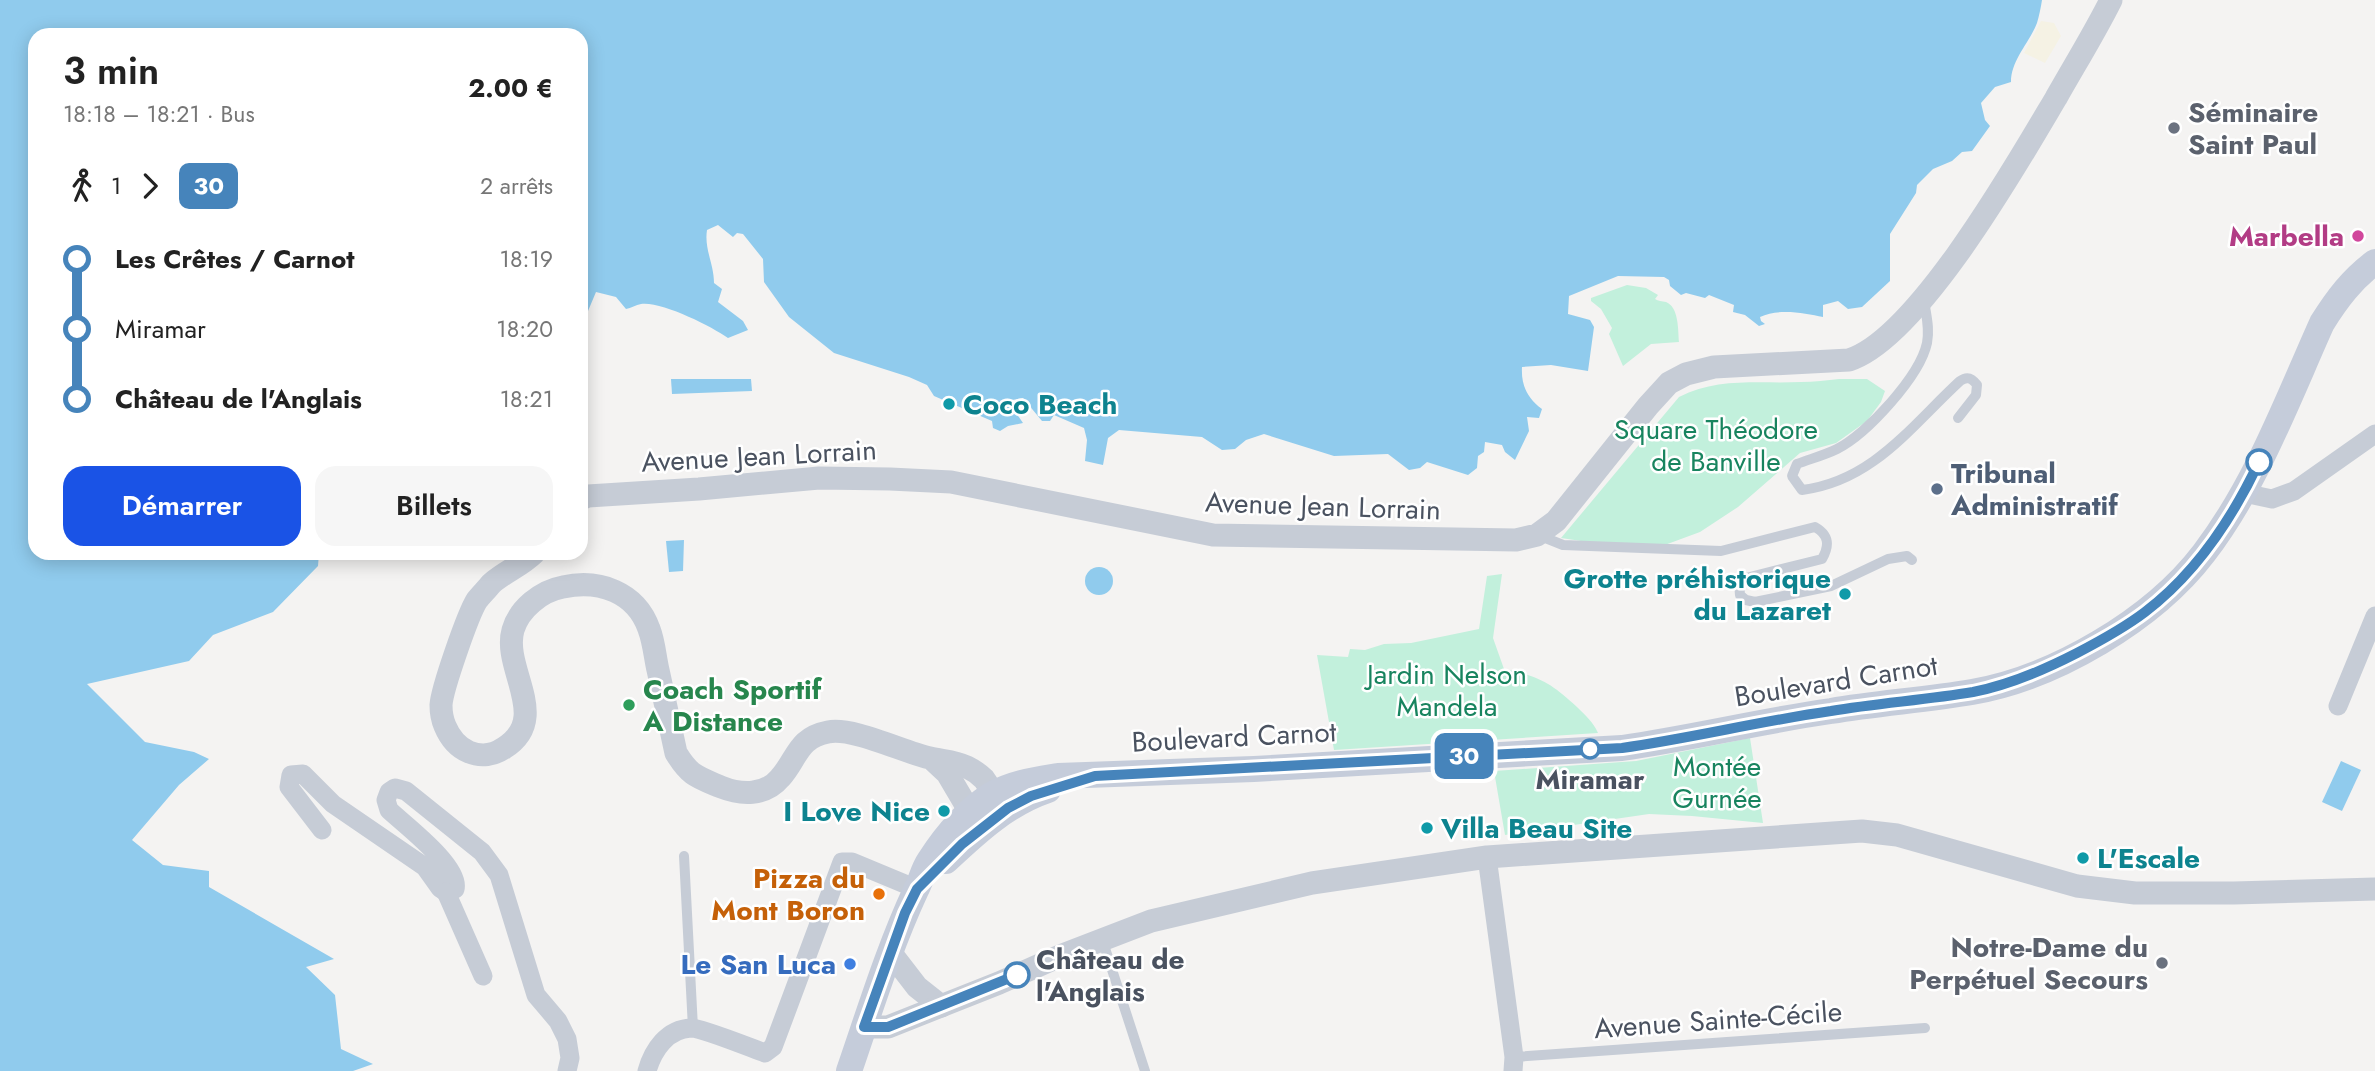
<!DOCTYPE html>
<html lang="fr">
<head>
<meta charset="utf-8">
<style>
	body { margin:0; font-family:Jost,sans-serif; background:#f6f6f6; color:#222; height:100vh; display:flex; flex-direction:column; font-size:26px; white-space:nowrap }
	* { box-sizing:border-box; margin:0 }
	p { font-size:23px; color:#767676 }
	.icon { flex:none; width:38px; height:38px; fill:none; stroke:currentColor; stroke-width:2; stroke-linecap:round; stroke-linejoin:round }
	.map { position:relative; flex:1; overflow:hidden }
	.drawer { position:absolute; left:28px; top:28px; width:560px; height:532px; display:flex; flex-direction:column; background:#fff; border-radius:21px; box-shadow:0 4px 18px #0003 }
	.drawer>* { flex:none }
	.badge { padding:0 14px; border-radius:10px; font-size:24px; line-height:46px }
	.map>.badge { position:absolute; translate:-50% -50%; box-shadow:0 0 0 4px #fff }
	.legs { display:flex; align-items:center; gap:10px; height:77px; padding:0 35px; font-size:23px }
	.legs p { margin-inline-start:auto }
	.head { display:flex; align-items:center; justify-content:space-between; height:119px; padding:0 35px }
	h1 { font-size:38px; font-weight:600; line-height:52px }
	.button { display:flex; gap:14px; margin-top:auto; padding:14px 35px }
	.button a { flex:1; height:80px; border-radius:21px; background:#1a53e6; color:#fff; font-size:28px; font-weight:600; line-height:80px; text-align:center }
	.button a+a { background:#f6f6f6; color:#222 }
	ul { padding:0 35px; list-style:none }
	li { display:flex; align-items:center; gap:24px; height:70px; font-size:26px }
	li i { display:grid; place-items:center; width:10px; height:100%; margin:0 9px; background:currentColor }
	li i::after { content:''; width:18px; height:18px; margin:-9px; border:5px solid; border-radius:50%; background:#fff }
	li p { margin-inline-start:auto }
	li:first-child i { background:linear-gradient(#0000 50%,currentColor 0) }
	li:last-child i { background:linear-gradient(currentColor 50%,#0000 0) }
	.map>svg:first-child { display:block }
	.green { fill:#c2f0dc }
	.sand { fill:#f5f2e4 }
	.water { fill:#90cbed }
	.lines { fill:none; stroke-linecap:round; stroke-linejoin:round }
	.service { stroke:#c6ccd6; stroke-width:10 }
	.minor { stroke:#c6ccd6; stroke-width:19 }
	.tertiary { stroke:#c6ccd6; stroke-width:23 }
	.secondary { stroke:#c5ccda; stroke-width:26 }
	.line-1-casing { stroke:#fff; stroke-width:16 }
	.line-1 { stroke:#4684bb; stroke-width:10 }
	.worship-dot { fill:#6b7280; stroke:#fff; stroke-width:2.5 }
	.hotel-dot { fill:#d1479c; stroke:#fff; stroke-width:2.5 }
	.culture-dot { fill:#0f9aa8; stroke:#fff; stroke-width:2.5 }
	.stop-1-dot { fill:#fff; stroke:#4684bb; stroke-width:3.5 }
	.service-dot { fill:#5c6f8a; stroke:#fff; stroke-width:2.5 }
	.leisure-dot { fill:#2e9e5b; stroke:#fff; stroke-width:2.5 }
	.food-dot { fill:#e8710a; stroke:#fff; stroke-width:2.5 }
	.shop-dot { fill:#3f7fe0; stroke:#fff; stroke-width:2.5 }
	.labels { text-anchor:middle; dominant-baseline:central; stroke-width:5; stroke-linejoin:round; paint-order:stroke }
	.worship-label { font-size:28px; font-weight:bold; fill:#5b616d; stroke:#fff; text-anchor:start }
	.hotel-label { font-size:28px; font-weight:bold; fill:#b23c85; stroke:#fff; text-anchor:end }
	.culture-label { font-size:28px; font-weight:bold; fill:#0d838f; stroke:#fff; text-anchor:start }
	.park-label { font-size:28px; fill:#18845f; stroke:#fff }
	.street-label { font-size:28px; fill:#4a5260; stroke:#fff }
	.service-label { font-size:28px; font-weight:bold; fill:#4e5e75; stroke:#fff; text-anchor:start }
	.leisure-label { font-size:28px; font-weight:bold; fill:#27864d; stroke:#fff; text-anchor:start }
	.stop-label { font-size:28px; font-weight:bold; fill:#4a5260; stroke:#fff }
	.food-label { font-size:28px; font-weight:bold; fill:#c56008; stroke:#fff; text-anchor:end }
	.shop-label { font-size:28px; font-weight:bold; fill:#366cbe; stroke:#fff; text-anchor:end }
</style>
</head>
<body>
<div class="map">
<svg width="2375" height="1071" viewBox="0 0 2375 1071">
	<rect width="100%" height="100%" fill="#f4f3f2"/>
	<g class="green">
		<path d="M1627 285 1646 288 1658 295 1655 299C1658 301 1662 301 1666 302 1679 307 1678 330 1679 342L1651 344 1623 366 1609 334 1612 328 1601 309 1591 301V298Z"/>
		<path d="M1839 379H1867L1885 391 1881 402 1867 421 1836 443 1800 453 1738 507 1700 532 1662 546 1608 545 1561 538 1679 397C1718 377 1759 384 1801 382 1814 382 1827 380 1839 379Z"/>
		<path d="M1502 574 1493 638 1504 669C1539 676 1551 683 1577 707 1586 716 1593 722 1598 733L1334 750 1317 655 1348 657 1350 649 1365 650 1384 644 1411 643 1479 629 1487 576Z"/>
		<path d="M1750 738 1763 823 1692 816 1649 814 1505 835 1494 771 1636 761Z"/>
	</g>
	<path class="sand" d="M2041 21 2054 23 2061 36 2045 63 2024 53Z"/>
	<g class="water">
		<path d="M0 0H2042C2041 7 2039 16 2037 23 2030 42 2011 60 2011 82L1995 87 1981 103 1985 120 1990 126 1972 151 1962 152 1952 161 1933 169 1917 185 1916 193 1890 234V281L1862 307 1848 309 1838 301 1823 305V317C1805 313 1778 308 1760 317L1761 321 1765 324 1759 326 1745 315 1733 312 1734 305 1709 295 1705 298 1686 293 1681 295 1670 286 1669 280 1664 277 1618 276 1569 296 1568 314 1590 320 1594 327 1588 371 1551 365 1522 367C1521 385 1527 398 1542 409L1539 418 1527 417 1529 431 1515 460 1505 452 1502 445 1485 442 1484 452 1478 456 1477 468 1468 475 1427 462 1420 468 1409 470 1388 454 1334 456 1264 434 1246 440 1235 449 1222 450 1202 437 1119 430 1108 438 1103 465 1085 461 1087 440 1084 428 1054 415 1050 421H1042L1023 398 1012 400V407L1023 423 1008 426 1000 431 993 428 992 421 934 396 927 385 909 377 834 353 789 317 764 282 763 259 743 234 737 233 733 237 718 225 707 230C704 249 714 264 714 283L722 289 718 302 743 321 748 330 728 338C711 326 661 301 641 304 636 305 631 308 626 309L616 297 596 292 588 311H581V35H35V553H319L318 566 273 612 213 635 189 661 87 684 145 742 194 752 209 759 179 785 132 840 163 865 209 871V887L334 959 306 967 335 995 341 1049 373 1064 353 1071H0Z"/>
		<path d="M671 379H751L752 391 672 394Z"/>
		<path d="M684 540 683 571 669 572 666 541Z"/>
		<circle cx="1099" cy="581" r="14"/>
		<path d="M2341 761 2361 770 2342 811 2322 802Z"/>
	</g>
	<g class="lines">
		<g class="service">
			<path d="M1924 300C1926 315 1930 328 1927 343 1920 376 1867 434 1837 449 1825 455 1810 459 1797 464L1792 476 1802 490C1873 481 1911 426 1960 381 1967 376 1972 378 1977 385L1976 395 1958 418"/>
			<path d="M1538 535 1563 545 1721 551 1815 527C1829 535 1830 545 1822 559L1742 579 1739 582 1740 595 1746 600 1755 602 1831 586 1888 559 1907 556 1912 560"/>
			<path d="M684 856 693 1028"/>
			<path d="M1102 939 1145 1071"/>
			<path d="M1514 1057 1925 1028"/>
		</g>
		<g class="minor">
			<path d="M2244 493 2272 499 2294 491 2375 434"/>
			<path d="M2338 706 2375 616"/>
			<path d="M322 830 289 787 291 775 303 774 333 804 425 867 440 888 446 892 455 889C461 867 405 825 389 810L386 800 389 792 395 788 406 791 482 852 499 875 536 995 558 1021 567 1039 570 1058 567 1071"/>
			<path d="M1487 857 1514 1057 1513 1071"/>
			<path d="M446 892 483 976"/>
			<path d="M647 1071C653 1050 667 1029 691 1028 702 1028 751 1048 765 1053L773 1047 842 862H852L917 889"/>
		</g>
		<g class="tertiary">
			<path d="M581 499 588 496 699 489 819 478 890 479 951 482 1213 535 1516 540 1537 535 1556 521 1648 406 1669 383 1686 374 1714 367 1849 360C1918 338 2018 162 2056 98 2074 66 2094 34 2111 0"/>
			<path d="M534 553C521 566 504 572 491 584 487 589 481 595 477 600 468 614 442 689 441 705 441 713 442 719 445 726 450 738 457 747 469 752 481 757 494 755 504 748 552 718 502 669 513 630 519 609 541 591 563 587 599 579 636 592 649 629 654 642 655 657 658 670 664 698 670 726 676 753 690 776 697 777 721 787 741 795 765 796 780 778 798 758 797 738 828 732 853 727 903 752 930 758 943 761 955 761 967 767 973 770 979 774 984 779 994 792 993 804 992 819L970 812 947 773 932 759"/>
			<path d="M890 952 917 987 941 1006"/>
			<path d="M864 1027H888L999 983 1060 956 1151 921 1312 883 1487 857 1862 831 1897 835 2077 886 2135 893H2234L2375 889"/>
		</g>
		<g class="secondary">
			<path d="M946 861C978 831 1007 804 1048 790"/>
			<path d="M849 1071C870 1010 889 948 916 890 921 881 923 870 929 861 945 836 966 811 991 795 1012 783 1034 780 1058 776L1254 769 1622 748C1692 738 1761 721 1831 711 1878 703 1925 700 1972 692 2054 678 2153 620 2204 553 2256 485 2287 401 2322 323 2337 299 2352 279 2375 262"/>
		</g>
	</g>
	<g class="lines">
		<g class="line-1-casing">
			<path id="line-1" d="M1017 975 888 1027H864L905 913 917 889 962 844 1008 808 1031 796 1095 776 1622 748C1692 738 1761 721 1831 711 1878 703 1926 700 1973 692 2009 685 2044 670 2077 653 2100 641 2124 628 2145 612 2195 574 2232 519 2259 462"/>
		</g>
		<use href="#line-1" class="line-1"/>
	</g>
	<g class="worship-dot">
		<circle cx="2174" cy="128" r="7"/>
		<circle cx="2162" cy="963" r="7"/>
	</g>
	<circle class="hotel-dot" cx="2358" cy="236" r="7"/>
	<g class="culture-dot">
		<circle cx="949" cy="404" r="7"/>
		<circle cx="1845" cy="594" r="7"/>
		<circle cx="944" cy="811" r="7"/>
		<circle cx="1427" cy="828" r="7"/>
		<circle cx="2083" cy="858" r="7"/>
	</g>
	<g class="stop-1-dot">
		<circle cx="2259" cy="462" r="12"/>
		<circle cx="1590" cy="749" r="9"/>
		<circle cx="1017" cy="975" r="12"/>
	</g>
	<circle class="service-dot" cx="1937" cy="489" r="7"/>
	<circle class="leisure-dot" cx="629" cy="705" r="7"/>
	<circle class="food-dot" cx="879" cy="894" r="7"/>
	<circle class="shop-dot" cx="850" cy="964" r="7"/>
	<g class="labels">
		<g class="worship-label">
			<text x="2188" y="112">Séminaire<tspan x="2188" dy="32">Saint Paul</tspan></text>
			<text x="2148" y="947" text-anchor="end">Notre-Dame du<tspan x="2148" dy="32">Perpétuel Secours</tspan></text>
		</g>
		<g class="hotel-label">
			<text x="2344" y="236">Marbella</text>
		</g>
		<g class="culture-label">
			<text x="963" y="404">Coco Beach</text>
			<text x="1831" y="578" text-anchor="end">Grotte préhistorique<tspan x="1831" dy="32">du Lazaret</tspan></text>
			<text x="930" y="811" text-anchor="end">I Love Nice</text>
			<text x="1441" y="828">Villa Beau Site</text>
			<text x="2097" y="858">L'Escale</text>
		</g>
		<g class="park-label">
			<text x="1716" y="429">Square Théodore<tspan x="1716" dy="32">de Banville</tspan></text>
			<text x="1447" y="674">Jardin Nelson<tspan x="1447" dy="32">Mandela</tspan></text>
			<text x="1717" y="766">Montée<tspan x="1717" dy="32">Gurnée</tspan></text>
		</g>
		<g class="street-label">
			<text transform="translate(759 456) rotate(-3)">Avenue Jean Lorrain</text>
			<text transform="translate(1323 506) rotate(2)">Avenue Jean Lorrain</text>
			<text transform="translate(1836 681) rotate(-9)">Boulevard Carnot</text>
			<text transform="translate(1234 737) rotate(-3)">Boulevard Carnot</text>
			<text transform="translate(1718 1020) rotate(-4)">Avenue Sainte-Cécile</text>
		</g>
		<g class="service-label">
			<text x="1951" y="473">Tribunal<tspan x="1951" dy="32">Administratif</tspan></text>
		</g>
		<g class="leisure-label">
			<text x="643" y="689">Coach Sportif<tspan x="643" dy="32">A Distance</tspan></text>
		</g>
		<g class="stop-label">
			<text x="1590" y="779">Miramar</text>
			<text x="1036" y="959" text-anchor="start">Château de<tspan x="1036" dy="32">l'Anglais</tspan></text>
		</g>
		<g class="food-label">
			<text x="865" y="878">Pizza du<tspan x="865" dy="32">Mont Boron</tspan></text>
		</g>
		<g class="shop-label">
			<text x="836" y="964">Le San Luca</text>
		</g>
	</g>
</svg>
<b class="badge" style="left:1464px;top:756px;background:#4684bb;color:#fff">30</b>
<section class="drawer">
<div class="head"><div><h1>3 min</h1><p>18:18 – 18:21 · Bus</p></div><b>2.00 €</b></div>
<div class="legs"><svg class="icon" aria-label="walk" viewBox="0 0 24 24"><circle cx="13" cy="4" r="2"/><path d="M13 8l-2 6 4 7M11 14l-3 7M7 12l3-4h3l4 4"/></svg>1<svg class="icon" aria-label="forward" viewBox="0 0 24 24"><path d="M9 5l7 7-7 7"/></svg><b class="badge" style="background:#4684bb;color:#fff">30</b><p>2 arrêts</p></div>
<ul>
<li><i style="color:#4684bb"></i><b>Les Crêtes / Carnot</b><p>18:19</p></li>
<li><i style="color:#4684bb"></i><span>Miramar</span><p>18:20</p></li>
<li><i style="color:#4684bb"></i><b>Château de l'Anglais</b><p>18:21</p></li>
</ul>
<div class="button"><a>Démarrer</a><a>Billets</a></div>
</section>
</div>
</body>
</html>
